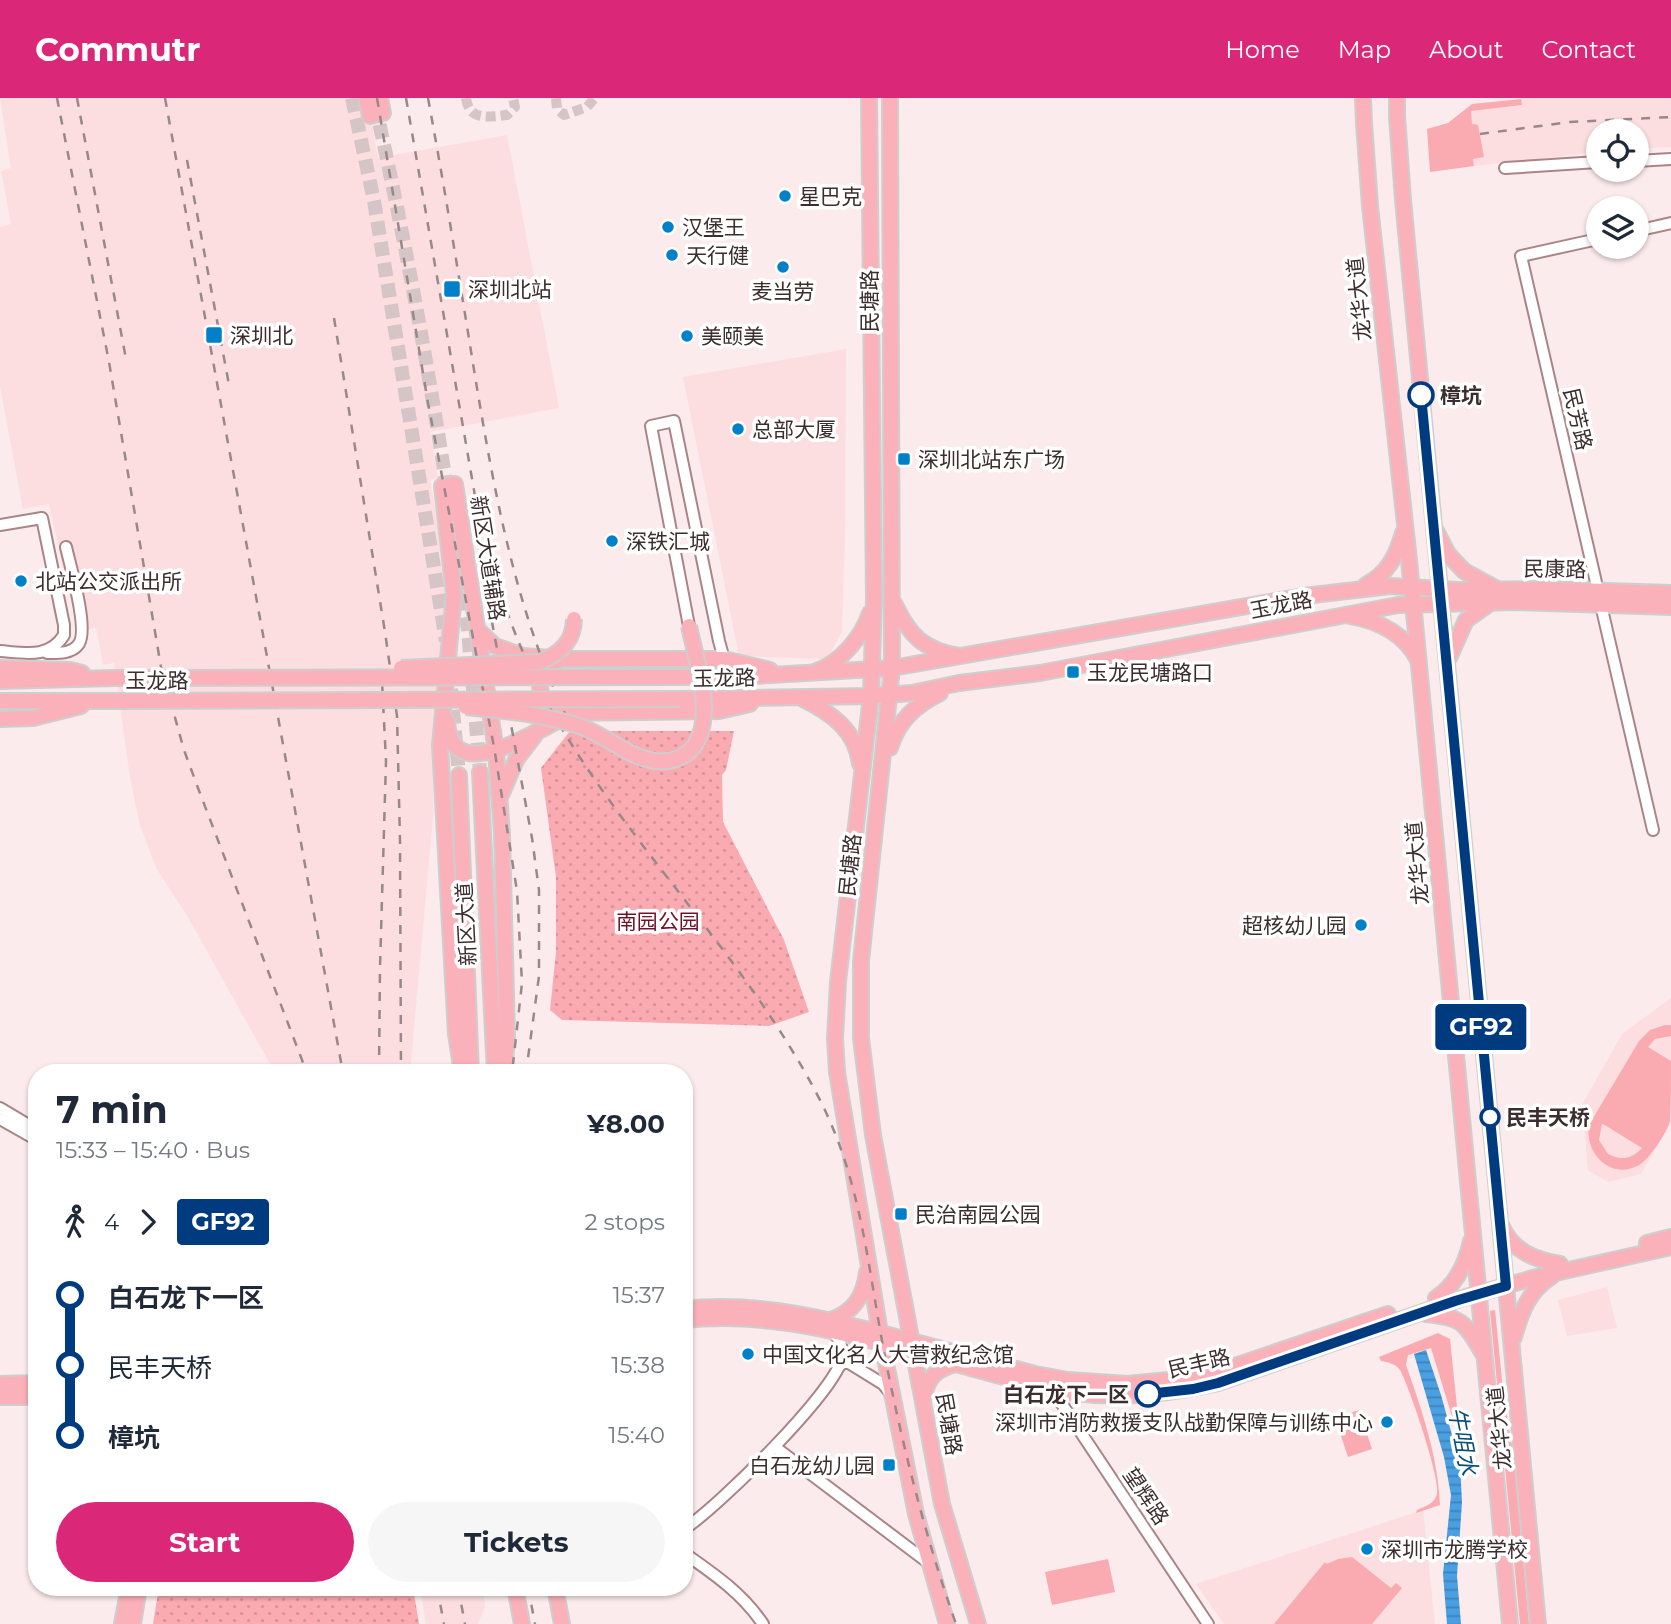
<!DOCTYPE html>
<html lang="en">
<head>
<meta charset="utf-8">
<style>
	body { margin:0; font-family:Montserrat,"Noto Sans SC",sans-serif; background:#f6f6f7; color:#1f2937; height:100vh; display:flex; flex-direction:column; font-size:26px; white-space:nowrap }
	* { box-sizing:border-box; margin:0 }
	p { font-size:23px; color:#747a83 }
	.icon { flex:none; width:38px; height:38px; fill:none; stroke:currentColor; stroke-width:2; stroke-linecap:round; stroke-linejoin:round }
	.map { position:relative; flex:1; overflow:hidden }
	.side { position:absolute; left:28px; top:966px; width:665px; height:532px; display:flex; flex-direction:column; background:#fff; border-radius:28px; box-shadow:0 2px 5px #0004 }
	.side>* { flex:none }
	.badge { padding:0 14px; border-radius:5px; font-size:24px; line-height:46px }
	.tools { position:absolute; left:1586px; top:21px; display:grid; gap:14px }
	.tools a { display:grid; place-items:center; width:63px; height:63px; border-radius:50%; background:#fff; box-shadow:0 2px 5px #0004; font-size:35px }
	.map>.badge { position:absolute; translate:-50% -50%; box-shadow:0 0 0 4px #fff }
	.legs { display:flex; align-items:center; gap:10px; height:77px; padding:0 28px; font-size:23px }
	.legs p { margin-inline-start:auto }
	.summary { display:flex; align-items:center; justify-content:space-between; height:119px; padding:0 28px }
	h1 { font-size:38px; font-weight:700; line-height:52px }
	.action { display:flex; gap:14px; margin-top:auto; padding:14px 28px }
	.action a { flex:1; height:80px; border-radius:42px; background:#db2777; color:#fff; font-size:28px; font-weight:700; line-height:80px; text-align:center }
	.action a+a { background:#f6f6f7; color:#1f2937 }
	ul { padding:0 28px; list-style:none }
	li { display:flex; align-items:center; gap:24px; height:70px; font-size:26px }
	li i { display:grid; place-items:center; width:10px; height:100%; margin:0 9px; background:currentColor }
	li i::after { content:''; width:18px; height:18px; margin:-9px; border:5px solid; border-radius:50%; background:#fff }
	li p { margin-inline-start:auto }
	li:first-child i { background:linear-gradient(#0000 50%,currentColor 0) }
	li:last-child i { background:linear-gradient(currentColor 50%,#0000 0) }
	header { display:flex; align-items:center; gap:42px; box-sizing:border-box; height:98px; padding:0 35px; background:#db2777; color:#fff }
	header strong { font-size:33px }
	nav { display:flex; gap:38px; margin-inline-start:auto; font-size:24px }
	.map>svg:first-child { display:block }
	.built { fill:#fcdee0 }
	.green { fill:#faabb1; fill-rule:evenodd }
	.park { fill:url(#park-dots) }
	.water { fill:url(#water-rules) }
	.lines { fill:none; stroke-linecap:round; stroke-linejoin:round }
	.minor-tunnel { stroke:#d5c5c6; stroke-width:10; stroke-dasharray:10 5; stroke-linecap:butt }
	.major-tunnel { stroke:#d5c5c6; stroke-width:14; stroke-dasharray:14 7; stroke-linecap:butt }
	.minor-casing { stroke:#aa8588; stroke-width:14 }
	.major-casing { stroke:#d0cdcd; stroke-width:18 }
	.minor { stroke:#fff; stroke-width:10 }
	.major { stroke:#fbb1b9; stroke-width:14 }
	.rail { stroke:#988889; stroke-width:2.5; stroke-dasharray:9 9; stroke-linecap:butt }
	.major-bridge-casing { stroke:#d0cdcd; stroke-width:18; stroke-linecap:butt }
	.major-bridge { stroke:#fbb1b9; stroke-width:14 }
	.line-1-casing { stroke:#fff; stroke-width:16 }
	.line-1 { stroke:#003b80; stroke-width:10 }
	.poi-dot { fill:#0080c9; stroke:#fff; stroke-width:2.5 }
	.stop-1-dot { fill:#fff; stroke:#003b80; stroke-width:3.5 }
	.labels { text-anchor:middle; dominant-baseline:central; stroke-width:7; stroke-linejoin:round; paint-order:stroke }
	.poi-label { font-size:21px; fill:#3c2d2e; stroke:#fff; text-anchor:start }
	.street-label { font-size:21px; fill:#3c2d2e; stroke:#fff }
	.stop-label { font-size:21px; font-weight:bold; fill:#3c2d2e; stroke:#fff; text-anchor:start }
	.park-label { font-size:21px; fill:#711328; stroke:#fff }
	.water-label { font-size:23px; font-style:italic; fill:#0a4d78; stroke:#fff }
</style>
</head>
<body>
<header>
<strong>Commutr</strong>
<nav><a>Home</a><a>Map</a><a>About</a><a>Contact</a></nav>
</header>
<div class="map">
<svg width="1671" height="1526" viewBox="0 0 1671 1526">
	<defs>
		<pattern id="park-dots" width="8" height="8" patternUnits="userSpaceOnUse" patternTransform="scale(1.75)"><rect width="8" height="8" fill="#faabb1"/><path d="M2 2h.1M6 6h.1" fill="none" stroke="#d79399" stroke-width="1.8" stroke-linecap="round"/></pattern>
		<pattern id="water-rules" width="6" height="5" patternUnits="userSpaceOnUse" patternTransform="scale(1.75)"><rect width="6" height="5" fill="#499fe1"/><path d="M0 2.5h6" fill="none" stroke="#3e82b7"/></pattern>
	</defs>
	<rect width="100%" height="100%" fill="#fbebec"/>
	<g class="built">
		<path d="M0 0H358L362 23 371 21 378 60 507 37 559 310 430 334 438 380 430 382 452 500 436 591 433 719 410 975H275L188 819 156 770 140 727 130 680 114 565 103 567 96 530 78 533 49 406 23 411 0 289V129L11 126 1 73 11 70Z"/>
		<path d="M1521 0H1671V49L1636 51V33H1598V54L1474 68 1473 61 1484 59 1472 26 1471 13 1521 7Z"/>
		<path d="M846 251 845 436 842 534 827 561 739 558 683 279Z"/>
		<path d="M1671 900V1024L1641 1076 1608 1084 1588 1072 1582 1007 1622 936Z"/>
		<path d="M1607 1189 1617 1230 1567 1238 1558 1202Z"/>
		<path d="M1423 1412 1435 1526H1224L1196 1486Z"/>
		<path d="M420 1489H482L485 1508 478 1526H426Z"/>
	</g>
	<g class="green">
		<path d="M1521 1 1522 7 1471 13 1472 26 1478 27 1484 59 1473 61 1474 68 1430 74 1427 31 1448 25 1472 6Z"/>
		<path d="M1665 927H1671V938L1655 941 1648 949 1671 963C1671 977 1671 1011 1670 1023 1667 1034 1650 1061 1639 1067 1611 1083 1584 1055 1589 1027L1639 943 1650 932ZM1602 1026H1603L1642 1050C1632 1061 1621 1063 1608 1056L1599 1042Z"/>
		<path d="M1495 1212 1503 1292 1514 1361 1529 1526H1520L1490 1213Z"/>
		<path d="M1438 1235 1450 1241 1459 1328H1455L1431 1250 1408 1257 1406 1267C1422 1312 1438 1359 1440 1407L1416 1415 1417 1412C1426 1408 1434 1406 1437 1396 1441 1382 1409 1288 1400 1272 1396 1266 1388 1264 1381 1263L1379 1259Z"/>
		<path d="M1359 1312 1372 1351 1348 1359 1335 1320Z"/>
		<path d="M1352 1459 1391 1490 1396 1485 1402 1490 1372 1526H1274L1325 1464 1327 1466 1338 1461Z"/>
		<path d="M1108 1461 1115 1494 1052 1507 1045 1474Z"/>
	</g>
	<g class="park">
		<path d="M570 633H734L726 672 722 677 723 724 784 842 809 914 769 928 562 922 550 912 556 854V779L541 670Z"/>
		<path d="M159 1489H413L419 1526H153Z"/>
	</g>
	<path class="water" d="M1426 1252 1441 1297 1460 1366 1462 1404 1457 1478 1461 1526H1447L1443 1476 1451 1397 1444 1359 1414 1256Z"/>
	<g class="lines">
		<g class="minor-tunnel">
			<path d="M466 0C469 23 488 19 507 17L515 9 513 0"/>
			<path d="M556 0 557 11 564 17 587 9 595 0"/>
		</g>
		<g class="major-tunnel">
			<path d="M352 0 374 103 446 543"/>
			<path d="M375 6C404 136 428 267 448 398"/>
			<path d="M454 436 468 532 480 674"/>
			<path d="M451 591 459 677"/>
		</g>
		<g class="minor-casing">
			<g id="minor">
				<path d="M1636 63 1671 61"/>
				<path d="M1505 70 1598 64"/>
				<path d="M1636 133 1671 125"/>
				<path d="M0 427 42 420 64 527V537C49 561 25 555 0 553"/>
				<path d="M1598 493 1521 158 1598 141"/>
				<path d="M1601 507 1653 732"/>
				<path d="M689 528 651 328 674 323 719 543 724 561"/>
				<path d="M47 555C57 555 71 556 78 547 90 534 70 467 66 449"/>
				<path d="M0 1010 37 1032"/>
				<path d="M0 1021 37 1042"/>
				<path d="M838 1269 843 1265H849L883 1286 892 1297"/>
				<path d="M1052 1291 1208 1526"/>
				<path d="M775 1349 930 1466"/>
				<path d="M684 1431C716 1411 835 1294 842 1260 844 1249 838 1238 830 1232"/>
				<path d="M684 1455C714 1476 742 1495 763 1526"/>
			</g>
		</g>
		<g class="major-casing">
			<g id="major">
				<path d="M366 0 370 18 383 15 380 0"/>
				<path d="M869 0 874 500 871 598 838 884 835 940 837 974 880 1235 916 1416 947 1526"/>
				<path d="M890 0 892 570 861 863V940L873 1037 942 1406 978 1526"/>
				<path d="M1363 0 1364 25"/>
				<path d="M1397 0V18"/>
				<path d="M1403 102 1538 1526"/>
				<path d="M1370 108 1409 462 1510 1526"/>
				<path d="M1436 433 1448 456 1464 473 1495 490"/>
				<path d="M1366 487C1388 475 1396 459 1403 435"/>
				<path d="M894 505C909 537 923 552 959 558"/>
				<path d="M1350 518C1379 523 1404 535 1418 562"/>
				<path d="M478 532 495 548 523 558 564 561H724L770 572"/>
				<path d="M1449 560 1466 522 1489 506"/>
				<path d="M563 561C533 568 533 603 559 615L719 613 750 606"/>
				<path d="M0 570 70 572 82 575"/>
				<path d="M817 573C841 564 862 539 870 515"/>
				<path d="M678 579 753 578 892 570 1304 498 1390 488 1458 492 1540 491 1671 495"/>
				<path d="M0 583 115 580"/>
				<path d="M680 601 871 598 912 595 959 585 1040 575 1398 507 1515 504 1671 509"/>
				<path d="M803 601C831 615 856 632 860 666"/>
				<path d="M0 603H115"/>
				<path d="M0 621 33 620 81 608"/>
				<path d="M447 623C451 692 535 632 566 619"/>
				<path d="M890 650C898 622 915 608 940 595"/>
				<path d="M480 674 495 975"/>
				<path d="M459 677 471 975"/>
				<path d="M502 695 516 662 535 637"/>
				<path d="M462 975 456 936 440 647 454 496 442 388 455 386 496 653 502 736 507 939 504 975"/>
				<path d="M1502 1129C1513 1153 1535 1162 1560 1166"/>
				<path d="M1647 1145 1671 1139"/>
				<path d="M1436 1200C1456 1187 1466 1166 1471 1143"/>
				<path d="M684 1211C760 1203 828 1221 900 1240 945 1252 990 1264 1035 1276L1068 1282 1127 1286 1190 1280 1229 1270 1388 1216"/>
				<path d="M1426 1216C1461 1219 1465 1224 1482 1254"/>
				<path d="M684 1222C787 1211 884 1247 982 1273 1013 1281 1043 1291 1075 1295 1123 1301 1171 1296 1218 1285L1463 1200 1533 1180 1671 1149"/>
				<path d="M831 1222C854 1214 864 1198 867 1174"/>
				<path d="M1514 1239C1521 1214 1529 1192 1552 1178"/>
				<path d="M0 1286 37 1285"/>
				<path d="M0 1299H37"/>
				<path d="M924 1299C927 1279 937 1271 955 1266"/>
				<path d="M515 1489 522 1526"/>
				<path d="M555 1489 562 1526"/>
				<path d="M122 1526 129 1489"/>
				<path d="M133 1526 139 1489"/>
			</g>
		</g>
		<use href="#minor" class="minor"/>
		<use href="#major" class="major"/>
		<g class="rail">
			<path d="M57 0 109 264 161 569 184 652 198 690 307 975"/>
			<path d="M77 0 126 261"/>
			<path d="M165 0 343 975"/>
			<path d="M377 0 428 305 494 649 517 793 522 885 512 975"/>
			<path d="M406 0 479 421C499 501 527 577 572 647 649 769 755 874 821 1004 862 1086 868 1171 885 1259 903 1350 925 1438 956 1526"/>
			<path d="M428 0C445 92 460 185 475 278 495 398 516 516 570 626"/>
			<path d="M1480 36 1570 24 1671 19"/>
			<path d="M187 62 230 292"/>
			<path d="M334 220 385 534 397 618 400 742 401 975"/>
			<path d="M482 470 532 740 539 792V878L526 975"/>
			<path d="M379 975 380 869 386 663 382 583"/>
			<path d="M437 1489 444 1526"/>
			<path d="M458 1489 465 1526"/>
			<path d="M528 1489 535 1526"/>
		</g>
		<g class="major-bridge-casing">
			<g id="major-bridge">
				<path d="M1397 18 1403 102"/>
				<path d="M1364 25 1370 108"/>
				<path d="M401 570 540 564C559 556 574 544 574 521"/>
				<path d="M115 580 678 579"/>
				<path d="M115 603 680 601"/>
				<path d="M466 609C504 613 545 616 582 629 606 638 626 657 650 662 662 665 676 663 686 656 720 631 696 563 689 528"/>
			</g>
		</g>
		<use href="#major-bridge" class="major-bridge"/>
	</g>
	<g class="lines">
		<g class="line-1-casing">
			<path id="line-1" d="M1148 1296 1193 1291 1218 1285 1455 1203 1506 1188 1421 297"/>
		</g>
		<use href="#line-1" class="line-1"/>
	</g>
	<g class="poi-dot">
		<circle cx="785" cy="98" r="7"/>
		<circle cx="668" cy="129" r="7"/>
		<circle cx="672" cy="157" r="7"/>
		<circle cx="783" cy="169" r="7"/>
		<rect x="443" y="182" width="18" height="18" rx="3.5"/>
		<rect x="205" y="228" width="18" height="18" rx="3.5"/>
		<circle cx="687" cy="238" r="7"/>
		<circle cx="738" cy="331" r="7"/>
		<rect x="897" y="354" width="14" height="14" rx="3.5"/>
		<circle cx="612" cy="443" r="7"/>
		<circle cx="21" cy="483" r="7"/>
		<rect x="1066" y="567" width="14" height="14" rx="3.5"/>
		<circle cx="1361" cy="827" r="7"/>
		<rect x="894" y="1109" width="14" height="14" rx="3.5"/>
		<circle cx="748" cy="1256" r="7"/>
		<circle cx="1387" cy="1324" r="7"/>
		<rect x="882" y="1360" width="14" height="14" rx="3.5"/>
		<circle cx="1367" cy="1451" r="7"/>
	</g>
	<g class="stop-1-dot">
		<circle cx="1421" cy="297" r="12"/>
		<circle cx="1490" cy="1019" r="9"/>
		<circle cx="1148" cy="1296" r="12"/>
	</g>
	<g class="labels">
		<g class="poi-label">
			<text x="799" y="98">星巴克</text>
			<text x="682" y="129">汉堡王</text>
			<text x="686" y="157">天行健</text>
			<text x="468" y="191">深圳北站</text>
			<text x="783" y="193" text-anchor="middle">麦当劳</text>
			<text x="230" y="237">深圳北</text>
			<text x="701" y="238">美颐美</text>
			<text x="752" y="331">总部大厦</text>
			<text x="918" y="361">深圳北站东广场</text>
			<text x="626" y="443">深铁汇城</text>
			<text x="35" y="483">北站公交派出所</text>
			<text x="1087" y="574">玉龙民塘路口</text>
			<text x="1347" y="827" text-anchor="end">超核幼儿园</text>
			<text x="915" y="1116">民治南园公园</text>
			<text x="762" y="1256">中国文化名人大营救纪念馆</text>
			<text x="1373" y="1324" text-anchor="end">深圳市消防救援支队战勤保障与训练中心</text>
			<text x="875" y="1367" text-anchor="end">白石龙幼儿园</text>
			<text x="1381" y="1451">深圳市龙腾学校</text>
		</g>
		<g class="street-label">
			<text transform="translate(1359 201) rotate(-96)">龙华大道</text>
			<text transform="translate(869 203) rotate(-90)">民塘路</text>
			<text transform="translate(1578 321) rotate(77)">民芳路</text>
			<text transform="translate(488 460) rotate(81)">新区大道辅路</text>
			<text transform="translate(1555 471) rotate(1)">民康路</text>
			<text transform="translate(1281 507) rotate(-11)">玉龙路</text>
			<text transform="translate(724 580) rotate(-1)">玉龙路</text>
			<text x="157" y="582">玉龙路</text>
			<text transform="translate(1417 765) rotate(-95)">龙华大道</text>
			<text transform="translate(850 767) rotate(-84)">民塘路</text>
			<text transform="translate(466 826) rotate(-93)">新区大道</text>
			<text transform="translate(1199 1265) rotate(-13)">民丰路</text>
			<text transform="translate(949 1326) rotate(80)">民塘路</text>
			<text transform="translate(1499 1330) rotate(-96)">龙华大道</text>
			<text transform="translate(1146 1398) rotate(56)">望辉路</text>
		</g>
		<g class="stop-label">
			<text x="1440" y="297">樟坑</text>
			<text x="1506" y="1019">民丰天桥</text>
			<text x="1129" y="1296" text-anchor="end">白石龙下一区</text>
		</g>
		<g class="park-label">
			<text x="658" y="823">南园公园</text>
		</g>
		<g class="water-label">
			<text transform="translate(1463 1343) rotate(79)">牛咀水</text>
		</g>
	</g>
</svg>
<div class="tools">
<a><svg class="icon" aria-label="locate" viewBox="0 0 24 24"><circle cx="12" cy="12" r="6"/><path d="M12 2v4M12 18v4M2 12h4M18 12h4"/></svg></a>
<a><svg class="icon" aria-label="layers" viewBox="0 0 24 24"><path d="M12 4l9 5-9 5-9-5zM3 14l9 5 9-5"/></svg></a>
</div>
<b class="badge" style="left:1481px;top:929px;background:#003b80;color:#fff">GF92</b>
<section class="side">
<div class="summary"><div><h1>7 min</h1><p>15:33 – 15:40 · Bus</p></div><b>¥8.00</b></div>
<div class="legs"><svg class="icon" aria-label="walk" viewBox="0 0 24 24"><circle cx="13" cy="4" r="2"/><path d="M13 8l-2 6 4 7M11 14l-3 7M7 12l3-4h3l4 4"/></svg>4<svg class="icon" aria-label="forward" viewBox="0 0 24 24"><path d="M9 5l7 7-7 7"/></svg><b class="badge" style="background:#003b80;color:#fff">GF92</b><p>2 stops</p></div>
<ul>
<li><i style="color:#003b80"></i><b>白石龙下一区</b><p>15:37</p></li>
<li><i style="color:#003b80"></i><span>民丰天桥</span><p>15:38</p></li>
<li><i style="color:#003b80"></i><b>樟坑</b><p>15:40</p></li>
</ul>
<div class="action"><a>Start</a><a>Tickets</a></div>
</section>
</div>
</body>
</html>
